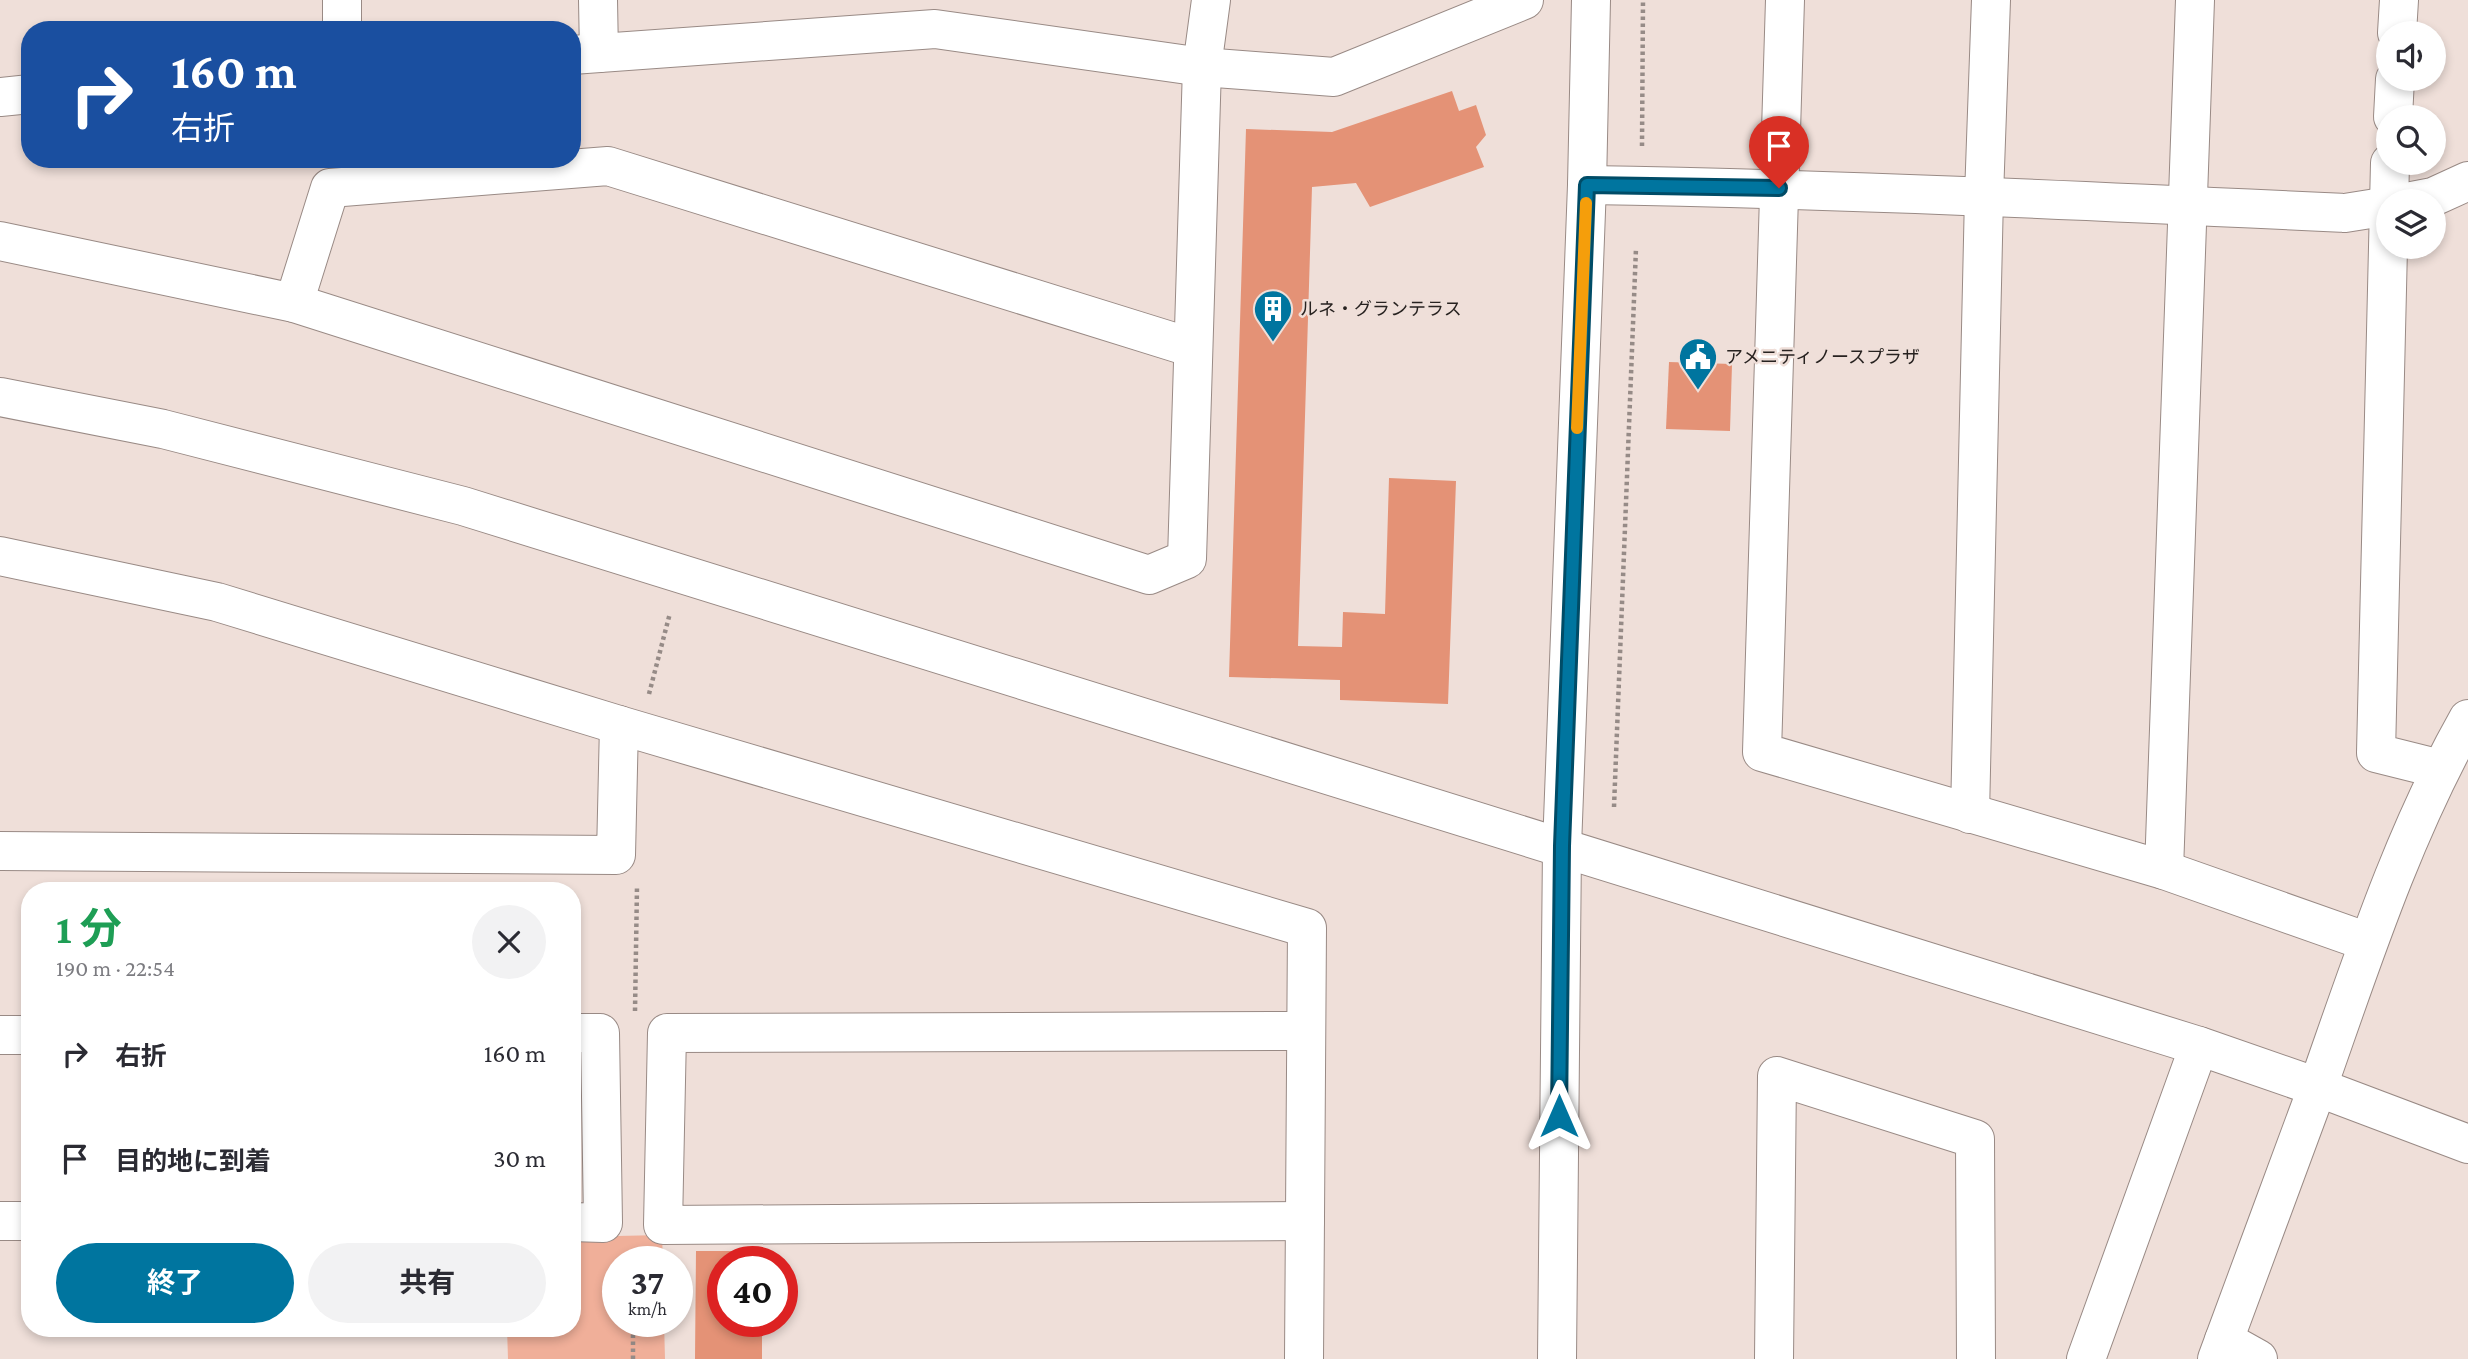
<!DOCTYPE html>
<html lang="ja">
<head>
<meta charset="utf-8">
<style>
	:root { --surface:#fff; --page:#f2f2f3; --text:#2b2b33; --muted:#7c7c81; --accent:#00759f }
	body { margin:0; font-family:"Crimson Pro","Noto Sans JP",serif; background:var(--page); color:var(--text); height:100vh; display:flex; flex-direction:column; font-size:26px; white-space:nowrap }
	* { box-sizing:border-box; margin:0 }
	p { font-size:23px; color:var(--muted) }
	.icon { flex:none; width:38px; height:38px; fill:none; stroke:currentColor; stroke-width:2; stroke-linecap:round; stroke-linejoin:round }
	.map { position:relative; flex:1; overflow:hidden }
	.drawer { position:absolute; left:21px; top:882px; width:560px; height:455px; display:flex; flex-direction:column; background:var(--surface); border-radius:28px; box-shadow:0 4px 10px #0003 }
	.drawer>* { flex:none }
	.hud { position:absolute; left:21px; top:21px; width:560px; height:147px; border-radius:28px; box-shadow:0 4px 10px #0003; background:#1a4fa0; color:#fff; overflow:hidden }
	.fabs { position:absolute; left:2376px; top:21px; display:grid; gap:14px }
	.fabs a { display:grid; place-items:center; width:70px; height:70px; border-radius:50%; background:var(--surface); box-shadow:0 4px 10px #0003; font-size:35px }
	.speed { position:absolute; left:602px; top:1246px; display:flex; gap:14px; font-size:35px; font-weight:700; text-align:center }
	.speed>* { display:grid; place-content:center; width:91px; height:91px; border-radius:50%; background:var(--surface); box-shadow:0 4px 10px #0003; line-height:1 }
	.speed small { font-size:18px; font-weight:400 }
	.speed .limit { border:10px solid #d22; background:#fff; color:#111 }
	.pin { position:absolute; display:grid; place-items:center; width:60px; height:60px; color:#fff; margin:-72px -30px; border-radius:50% 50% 50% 0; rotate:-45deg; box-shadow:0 0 7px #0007 }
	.pin .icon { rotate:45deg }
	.me { position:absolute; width:77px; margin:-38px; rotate:0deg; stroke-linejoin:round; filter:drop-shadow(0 0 5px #0008) }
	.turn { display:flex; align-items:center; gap:24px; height:147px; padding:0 35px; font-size:32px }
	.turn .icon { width:91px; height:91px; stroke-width:2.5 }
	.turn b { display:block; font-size:49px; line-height:60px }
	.round { display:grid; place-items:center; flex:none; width:74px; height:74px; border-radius:37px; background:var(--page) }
	.head { display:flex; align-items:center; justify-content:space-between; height:119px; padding:0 35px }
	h1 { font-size:42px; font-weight:700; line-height:52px; color:#1e9e55 }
	.action { display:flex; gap:14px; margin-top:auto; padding:14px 35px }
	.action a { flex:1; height:80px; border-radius:42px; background:var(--accent); color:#fff; font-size:28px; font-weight:700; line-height:80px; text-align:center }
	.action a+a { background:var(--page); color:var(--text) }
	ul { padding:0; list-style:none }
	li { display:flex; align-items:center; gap:21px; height:105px; padding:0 35px }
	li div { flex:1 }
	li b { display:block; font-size:26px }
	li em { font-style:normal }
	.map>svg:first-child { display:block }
	.green { fill:#f0af99 }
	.building { fill:#e49276 }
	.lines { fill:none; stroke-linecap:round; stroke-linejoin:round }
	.minor-casing { stroke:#998a85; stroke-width:40 }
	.path { stroke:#968b87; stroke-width:4.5; stroke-dasharray:3.5 3.5; stroke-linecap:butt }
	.minor { stroke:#fff; stroke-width:38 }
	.route-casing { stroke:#004c67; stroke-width:18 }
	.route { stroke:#00759f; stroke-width:12 }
	.slow { stroke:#f59e0b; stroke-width:12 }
	.labels { text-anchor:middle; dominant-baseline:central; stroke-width:5; stroke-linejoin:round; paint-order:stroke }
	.poi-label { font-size:18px; fill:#272220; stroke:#efdfd9; text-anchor:start }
</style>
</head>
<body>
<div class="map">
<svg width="2468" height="1359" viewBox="0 0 2468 1359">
	<rect width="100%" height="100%" fill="#efdfd9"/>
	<polygon class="green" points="662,1235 663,1262 618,1262 618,1321 664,1321 665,1359 508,1359 507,1328 572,1328 572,1237"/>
	<g class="building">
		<polygon points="1452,91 1459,111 1476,105 1486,135 1476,147 1484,167 1370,207 1356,183 1312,187 1298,646 1342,647 1343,612 1385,614 1389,478 1456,481 1448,704 1340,700 1340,680 1229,677 1246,129 1332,132"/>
		<polygon points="1669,362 1732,364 1730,431 1666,429"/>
		<polygon points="696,1251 763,1251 763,1262 723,1262 723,1321 762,1321 762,1359 695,1359"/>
	</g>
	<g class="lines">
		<g class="minor-casing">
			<g id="minor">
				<polyline points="598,0 599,53"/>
				<polyline points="1785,0 1762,752 2164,870 2368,942"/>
				<polyline points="342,30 342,0"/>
				<polyline points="2397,33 2399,0"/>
				<polyline points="572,55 935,29 1202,67 1334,77 1524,0"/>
				<polyline points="0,97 30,94"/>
				<polyline points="2393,117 2395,79"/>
				<polyline points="2390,163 2376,753 2440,769"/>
				<path d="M 1587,185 C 1840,189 2092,201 2345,213 L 2389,206"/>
				<polyline points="2412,201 2433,197 2468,181"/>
				<polyline points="0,241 294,303 330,188 608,166 1193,348"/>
				<polyline points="294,303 1149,575 1187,559 1202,67 1211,0"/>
				<polyline points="0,397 163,429 463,506 2199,1046 2317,1087 2468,1144"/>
				<polyline points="0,556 217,602 619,725 1307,928 1304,1359"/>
				<polyline points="1970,814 1984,196 1991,0"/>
				<polyline points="0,851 616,855 619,725"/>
				<polyline points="2164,870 2195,0"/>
				<polyline points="572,1033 600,1033 603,1223 572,1222"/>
				<polyline points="0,1035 30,1035"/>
				<polyline points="0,1221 30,1221"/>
				<polyline points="1305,1221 663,1225 667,1033 1306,1031"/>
				<polyline points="2224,1340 2258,1359"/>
				<polyline points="1557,1359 1562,847 1587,185 1591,0"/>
				<polyline points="1774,1359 1777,1076 1975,1139 1976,1359"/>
				<polyline points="2086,1359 2199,1046"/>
				<path d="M 2217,1359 C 2250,1268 2285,1177 2318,1086 C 2362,961 2403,834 2468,719"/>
			</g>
		</g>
		<g class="path">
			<polyline points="1642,146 1643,0"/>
			<polyline points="649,694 670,613"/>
			<polyline points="1614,807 1636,248"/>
			<polyline points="635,1011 637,887"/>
			<polyline points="633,1262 634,1251"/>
			<polyline points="633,1359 633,1321"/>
		</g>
		<use href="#minor" class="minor"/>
	</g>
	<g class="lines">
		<g class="route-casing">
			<polyline id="route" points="1559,1116 1562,846 1587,185 1779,188"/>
		</g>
		<use href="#route" class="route"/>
		<polyline class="slow" points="1577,428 1586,203"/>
	</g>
	<defs>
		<g id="building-pin" transform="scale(2.0125)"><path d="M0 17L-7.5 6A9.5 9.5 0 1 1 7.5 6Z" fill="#00759f" stroke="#efdfd9"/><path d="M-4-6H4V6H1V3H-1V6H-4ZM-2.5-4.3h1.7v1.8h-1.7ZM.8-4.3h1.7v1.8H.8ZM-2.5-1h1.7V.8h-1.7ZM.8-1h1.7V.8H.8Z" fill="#fff"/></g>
		<g id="civic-pin" transform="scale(2.0125)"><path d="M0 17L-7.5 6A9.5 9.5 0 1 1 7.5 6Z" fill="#00759f" stroke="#efdfd9"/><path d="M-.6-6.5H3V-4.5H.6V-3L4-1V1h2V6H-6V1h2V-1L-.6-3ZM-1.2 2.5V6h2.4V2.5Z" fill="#fff"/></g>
	</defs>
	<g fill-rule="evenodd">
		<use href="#building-pin" x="1273" y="309"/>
		<use href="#civic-pin" x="1698" y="357"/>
	</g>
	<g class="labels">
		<g class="poi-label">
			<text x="1300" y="309">ルネ・グランテラス</text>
			<text x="1725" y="357">アメニティノースプラザ</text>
		</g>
	</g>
</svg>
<div class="fabs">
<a><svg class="icon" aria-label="sound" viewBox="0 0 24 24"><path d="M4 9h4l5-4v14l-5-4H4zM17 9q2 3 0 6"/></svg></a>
<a><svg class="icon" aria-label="search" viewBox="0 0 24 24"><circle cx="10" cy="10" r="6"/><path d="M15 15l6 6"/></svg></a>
<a><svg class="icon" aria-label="layers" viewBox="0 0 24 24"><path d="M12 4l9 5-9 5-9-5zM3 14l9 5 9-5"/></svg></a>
</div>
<div class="speed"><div>37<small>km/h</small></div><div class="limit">40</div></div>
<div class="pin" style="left:1779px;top:188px;background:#d93025"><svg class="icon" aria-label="arrive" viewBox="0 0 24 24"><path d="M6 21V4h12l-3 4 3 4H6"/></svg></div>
<svg class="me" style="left:1559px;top:1116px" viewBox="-20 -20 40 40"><path d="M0-17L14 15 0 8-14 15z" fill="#00759f" stroke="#fff" stroke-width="4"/></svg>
<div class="hud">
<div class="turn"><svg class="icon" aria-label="right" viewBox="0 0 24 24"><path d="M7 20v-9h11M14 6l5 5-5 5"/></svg><div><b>160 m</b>右折</div></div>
</div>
<section class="drawer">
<div class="head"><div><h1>1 分</h1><p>190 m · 22:54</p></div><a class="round"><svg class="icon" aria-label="close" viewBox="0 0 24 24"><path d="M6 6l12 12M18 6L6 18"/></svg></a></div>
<ul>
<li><svg class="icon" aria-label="right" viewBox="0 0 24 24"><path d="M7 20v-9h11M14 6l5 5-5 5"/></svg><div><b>右折</b></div><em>160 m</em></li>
<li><svg class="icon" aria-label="arrive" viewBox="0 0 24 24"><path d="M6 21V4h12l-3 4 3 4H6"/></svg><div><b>目的地に到着</b></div><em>30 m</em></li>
</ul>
<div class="action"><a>終了</a><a>共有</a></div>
</section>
</div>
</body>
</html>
